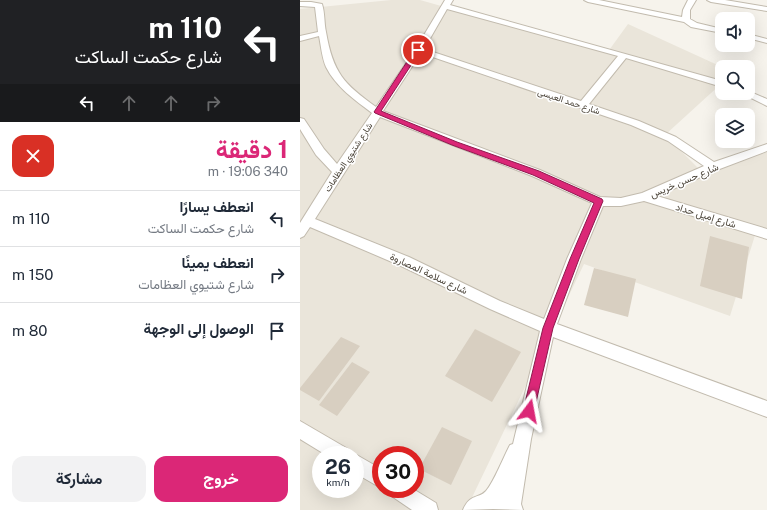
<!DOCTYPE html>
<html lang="ar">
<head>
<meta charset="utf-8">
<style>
	:root { --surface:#fff; --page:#f2f2f3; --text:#1f2937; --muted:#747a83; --line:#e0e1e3; --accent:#db2777 }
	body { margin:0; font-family:"Public Sans",Vazirmatn,sans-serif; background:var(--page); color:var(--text); direction:rtl; height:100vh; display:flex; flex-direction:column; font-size:15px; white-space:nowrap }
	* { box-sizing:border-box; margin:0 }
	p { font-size:13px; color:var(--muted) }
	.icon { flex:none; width:22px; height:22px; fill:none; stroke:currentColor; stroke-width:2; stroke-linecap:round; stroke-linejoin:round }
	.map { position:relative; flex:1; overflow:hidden; direction:ltr }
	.side { display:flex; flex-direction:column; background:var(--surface); width:300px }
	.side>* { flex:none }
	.banner { background:#202124; color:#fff; overflow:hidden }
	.buttons { position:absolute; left:415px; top:12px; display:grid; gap:8px }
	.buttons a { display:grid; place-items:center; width:40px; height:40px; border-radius:8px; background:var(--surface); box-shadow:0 4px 16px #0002; font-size:20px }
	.speed { position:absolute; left:12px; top:446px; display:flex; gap:8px; font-size:20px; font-weight:700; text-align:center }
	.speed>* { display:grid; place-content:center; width:52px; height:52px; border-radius:50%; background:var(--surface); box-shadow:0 4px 16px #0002; line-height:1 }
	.speed small { font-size:10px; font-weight:400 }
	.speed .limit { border:6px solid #d22; background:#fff; color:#111 }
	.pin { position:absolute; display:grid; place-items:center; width:34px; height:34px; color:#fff; margin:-17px; border:2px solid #fff; border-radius:50%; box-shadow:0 1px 4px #0007 }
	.me { position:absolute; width:44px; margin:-22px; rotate:13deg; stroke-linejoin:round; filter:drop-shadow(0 0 3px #0008) }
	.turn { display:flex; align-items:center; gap:14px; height:84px; padding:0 12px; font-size:18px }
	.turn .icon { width:52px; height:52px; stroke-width:2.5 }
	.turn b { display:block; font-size:28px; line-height:34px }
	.lanes { display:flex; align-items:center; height:38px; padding:0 12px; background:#0003; justify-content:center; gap:20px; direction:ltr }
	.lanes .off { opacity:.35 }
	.round { display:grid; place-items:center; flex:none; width:42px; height:42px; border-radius:12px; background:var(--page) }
	.summary { display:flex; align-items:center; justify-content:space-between; height:68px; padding:0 12px }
	h1 { font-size:24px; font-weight:700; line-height:30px; color:var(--accent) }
	.primary-button { display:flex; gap:8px; margin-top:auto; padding:8px 12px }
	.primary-button a { flex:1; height:46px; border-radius:12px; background:var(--accent); color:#fff; font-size:16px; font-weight:700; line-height:46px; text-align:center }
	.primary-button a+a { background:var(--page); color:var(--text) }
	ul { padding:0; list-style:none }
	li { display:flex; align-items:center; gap:12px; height:56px; padding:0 12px; border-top:1px solid var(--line) }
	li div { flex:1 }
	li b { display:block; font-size:15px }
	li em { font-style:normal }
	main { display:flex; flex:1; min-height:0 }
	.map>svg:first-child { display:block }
	.residential { fill:#eae5da; fill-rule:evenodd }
	.building { fill:#d8cfc1 }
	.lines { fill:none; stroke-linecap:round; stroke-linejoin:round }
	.minor-casing { stroke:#c2bbae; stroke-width:2 }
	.minor { fill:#fff; fill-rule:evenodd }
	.route { fill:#db2777; stroke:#8e194d }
	.labels { text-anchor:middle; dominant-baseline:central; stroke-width:3; stroke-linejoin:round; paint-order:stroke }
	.far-street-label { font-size:9px; fill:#4b4439; stroke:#fff }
	.street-label { font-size:10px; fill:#4b4439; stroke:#fff }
</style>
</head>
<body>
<main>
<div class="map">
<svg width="467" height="510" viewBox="0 0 467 510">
	<rect width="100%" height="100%" fill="#f6f3ec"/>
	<path class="residential" d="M 91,0 L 120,0 L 307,53 L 328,24 L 422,67 L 422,83 L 365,135 L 405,175 L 467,152 L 467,235 L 456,232 L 430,316 L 284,264 L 166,510 L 0,510 L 0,9 ZM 21,455 L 55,455 L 55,489 L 21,489 ZM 81,455 L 115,455 L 115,489 L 81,489 Z"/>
	<g class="building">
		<polygon points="410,236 449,247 442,299 400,286"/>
		<polygon points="294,268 336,279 328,317 284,305"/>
		<polygon points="175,329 221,352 192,402 145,376"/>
		<polygon points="41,337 60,346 19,401 0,390 0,388"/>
		<polygon points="52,362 70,372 37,416 19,405"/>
		<polygon points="142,427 172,441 151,485 119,469"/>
	</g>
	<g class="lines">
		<g class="minor-casing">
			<g id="minor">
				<path d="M 145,0 L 153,0 L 150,5 L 422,81 L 422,87 L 326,58 L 289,104 L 339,121 L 376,137 L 414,162 L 467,144 L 467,151 L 417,170 L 357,196 L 467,229 L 467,239 L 344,201 L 321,206 L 303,206 L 281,259 L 257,324 L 467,401 L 467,417 L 253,337 L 231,439 L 221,504 L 223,510 L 193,509 L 163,510 C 170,493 179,499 186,491 C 194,482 204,456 210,445 L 213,444 L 240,331 L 190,309 L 99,265 L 10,227 L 4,236 L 0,238 L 0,223 L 32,172 L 16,155 L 0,129 L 0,118 L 4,119 L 24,149 L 37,164 L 72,113 C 55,100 36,87 26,67 C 22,58 21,46 19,36 L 0,41 L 0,36 L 18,32 L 15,7 L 0,6 L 0,2 L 11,2 L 22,4 C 25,13 24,23 26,32 C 33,73 44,84 76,107 L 115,50 ZM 147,9 L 318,56 L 281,101 L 124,49 ZM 121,53 L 331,125 L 368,141 L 404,166 L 342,193 L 321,198 L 300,197 L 240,170 L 83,111 ZM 80,117 L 232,176 L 292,203 L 267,259 L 244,319 L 200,301 L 109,257 L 15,219 Z"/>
				<polygon points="284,0 299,0 382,17 383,10 388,0 396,0 390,10 390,19 397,23 422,29 422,33 391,27 384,22 288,2"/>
				<polygon points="407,0 425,0 467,7 467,11 411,2"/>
				<polygon points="448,34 467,39 467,43 448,38"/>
				<polygon points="448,91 467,99 467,106 441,93 448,93"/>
				<polygon points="0,421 48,449 51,455 26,455 0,439"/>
				<polygon points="55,454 81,469 81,488 55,473 55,455 53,455"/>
				<polygon points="87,489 113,489 136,503 138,510 112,510 90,495"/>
			</g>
		</g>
		<use href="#minor" class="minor"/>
	</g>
	<polygon class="route" points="116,48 121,50 81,111 157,142 239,171 302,199 303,201 279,259 253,328 234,411 233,415 229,417 225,415 223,411 243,328 270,259 294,203 233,175 152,145 75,113 74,112"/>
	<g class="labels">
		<g class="far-street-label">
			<text transform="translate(269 101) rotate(18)">شارع حمد العيسى</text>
			<text transform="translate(48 157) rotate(-57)">شارع شتيوي العظامات</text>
		</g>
		<g class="street-label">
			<text transform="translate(384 180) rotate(-23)">شارع حسن خريس</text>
			<text transform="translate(406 215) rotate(17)">شارع إميل حداد</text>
			<text transform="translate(129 273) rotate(25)">شارع سلامة المصاروة</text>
		</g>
	</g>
</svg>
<div class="buttons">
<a><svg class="icon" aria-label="sound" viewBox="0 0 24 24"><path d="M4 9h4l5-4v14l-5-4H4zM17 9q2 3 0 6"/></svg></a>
<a><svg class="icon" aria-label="search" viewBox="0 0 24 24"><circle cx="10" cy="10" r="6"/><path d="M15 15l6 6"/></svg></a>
<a><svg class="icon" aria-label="layers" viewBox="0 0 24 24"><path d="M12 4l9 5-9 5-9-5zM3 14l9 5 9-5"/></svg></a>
</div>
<div class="speed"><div>26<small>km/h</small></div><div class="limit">30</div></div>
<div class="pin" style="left:118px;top:50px;background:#d93025"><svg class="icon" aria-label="arrive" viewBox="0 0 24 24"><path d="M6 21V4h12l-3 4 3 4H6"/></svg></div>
<svg class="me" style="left:229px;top:411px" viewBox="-20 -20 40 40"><path d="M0-17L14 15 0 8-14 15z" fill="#db2777" stroke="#fff" stroke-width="4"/></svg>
</div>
<section class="side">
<div class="banner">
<div class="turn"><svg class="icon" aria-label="left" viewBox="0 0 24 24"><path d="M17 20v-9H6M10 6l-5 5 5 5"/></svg><div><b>110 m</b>شارع حكمت الساكت</div></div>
<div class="lanes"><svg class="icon" aria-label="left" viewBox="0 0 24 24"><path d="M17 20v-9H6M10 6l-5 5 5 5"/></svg><svg class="icon off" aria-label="ahead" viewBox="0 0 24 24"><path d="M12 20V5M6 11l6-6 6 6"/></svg><svg class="icon off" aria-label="ahead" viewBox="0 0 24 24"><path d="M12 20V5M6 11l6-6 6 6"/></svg><svg class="icon off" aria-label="right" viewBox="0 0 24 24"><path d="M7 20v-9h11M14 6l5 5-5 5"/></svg></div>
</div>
<div class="summary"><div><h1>1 دقيقة</h1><p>340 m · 19:06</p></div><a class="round" style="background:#d93025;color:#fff"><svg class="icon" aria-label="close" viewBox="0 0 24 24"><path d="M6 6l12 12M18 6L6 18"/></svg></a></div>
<ul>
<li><svg class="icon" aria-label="left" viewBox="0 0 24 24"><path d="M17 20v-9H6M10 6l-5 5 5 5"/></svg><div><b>انعطف يسارًا</b><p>شارع حكمت الساكت</p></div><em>110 m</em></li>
<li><svg class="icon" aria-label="right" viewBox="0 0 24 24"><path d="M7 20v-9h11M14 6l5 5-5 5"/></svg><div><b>انعطف يمينًا</b><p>شارع شتيوي العظامات</p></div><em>150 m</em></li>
<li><svg class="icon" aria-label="arrive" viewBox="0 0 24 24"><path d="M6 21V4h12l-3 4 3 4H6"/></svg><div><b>الوصول إلى الوجهة</b></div><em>80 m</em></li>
</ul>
<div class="primary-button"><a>خروج</a><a>مشاركة</a></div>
</section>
</main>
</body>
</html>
